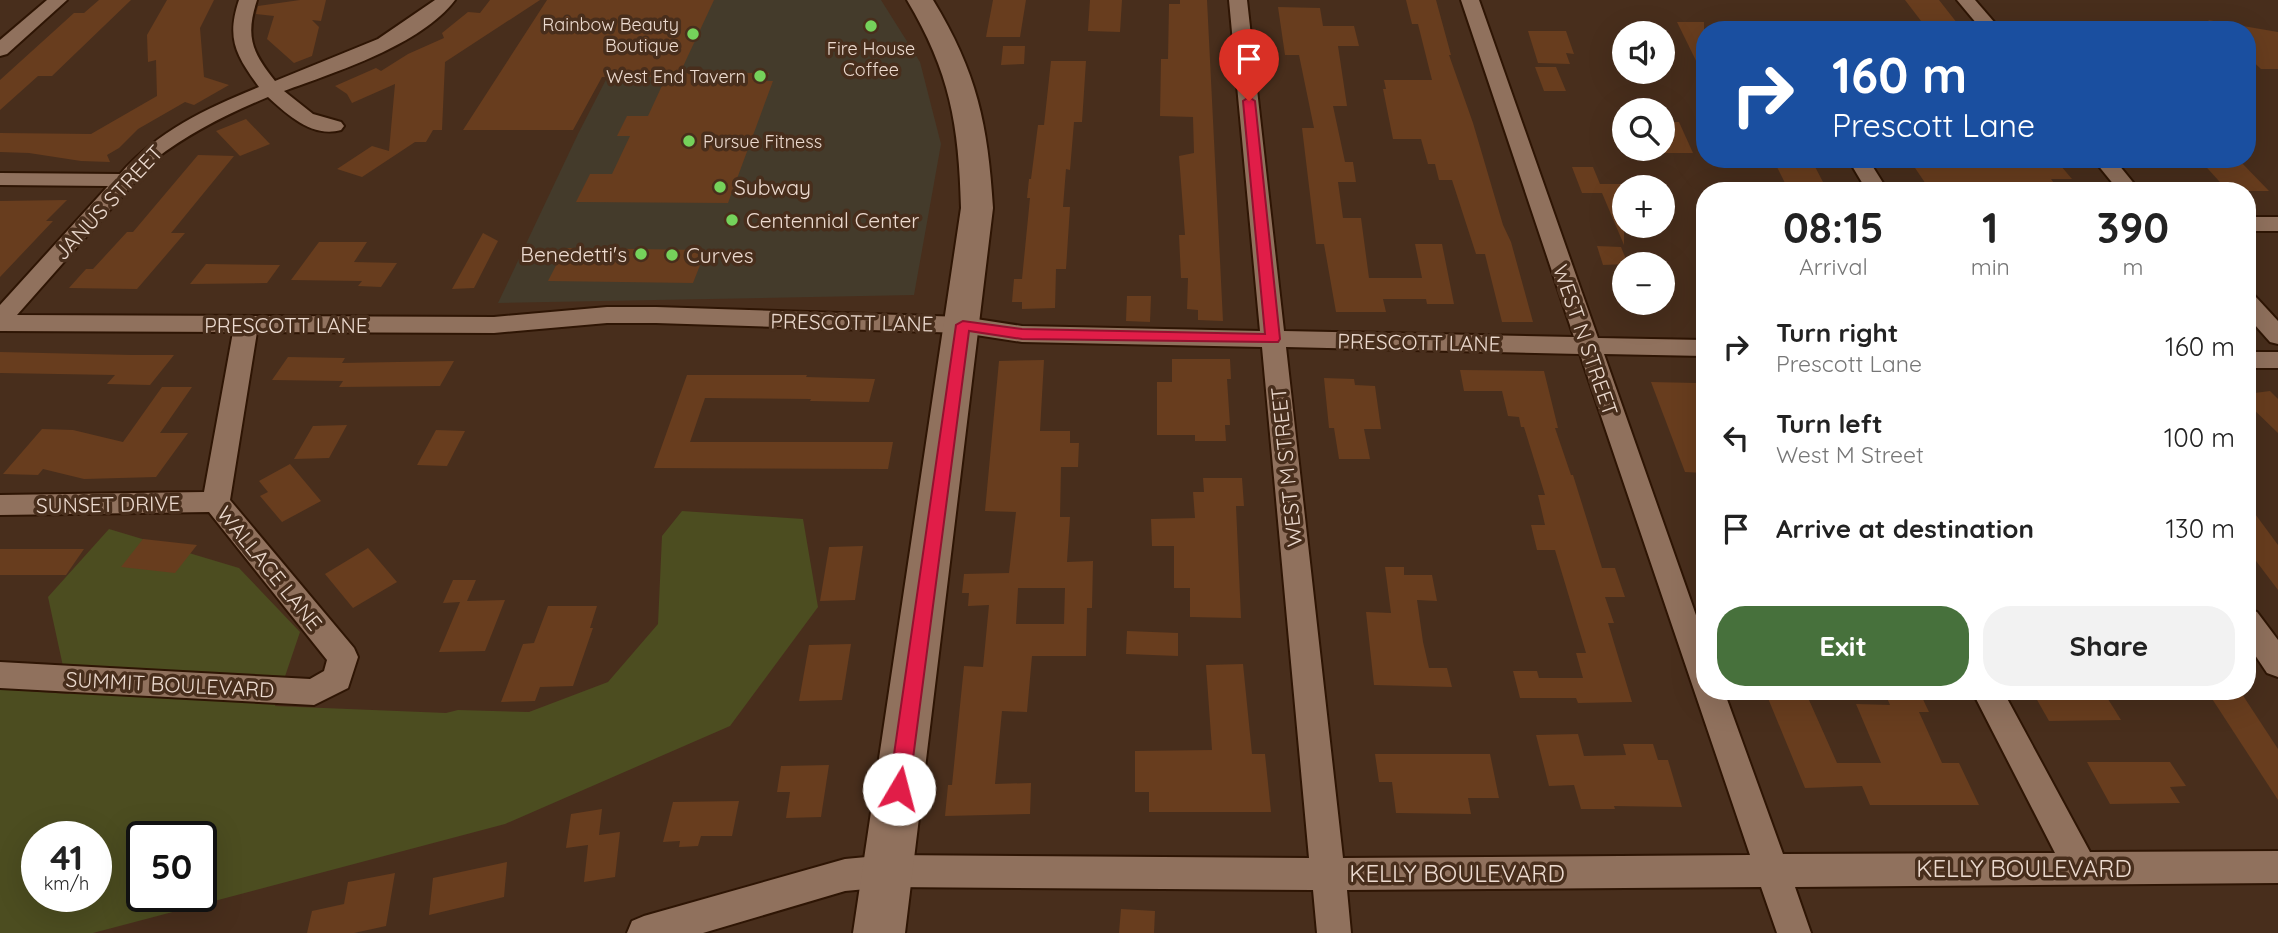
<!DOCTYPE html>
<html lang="en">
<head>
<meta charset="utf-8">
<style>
	:root { --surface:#fff; --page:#f2f2f2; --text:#222; --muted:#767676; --accent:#47713c }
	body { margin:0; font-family:Quicksand,sans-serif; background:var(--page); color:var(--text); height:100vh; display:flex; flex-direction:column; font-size:26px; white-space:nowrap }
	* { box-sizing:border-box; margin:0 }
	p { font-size:23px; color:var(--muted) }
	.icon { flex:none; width:38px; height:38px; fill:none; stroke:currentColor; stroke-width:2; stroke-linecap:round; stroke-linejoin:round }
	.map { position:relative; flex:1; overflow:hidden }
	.drawer { position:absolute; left:1696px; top:182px; width:560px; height:518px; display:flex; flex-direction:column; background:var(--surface); border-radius:28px; box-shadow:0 7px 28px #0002 }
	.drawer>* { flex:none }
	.guide { position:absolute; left:1696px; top:21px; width:560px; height:147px; border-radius:28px; box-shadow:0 7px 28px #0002; background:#1a4fa0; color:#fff; overflow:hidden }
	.buttons { position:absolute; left:1612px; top:21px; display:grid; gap:14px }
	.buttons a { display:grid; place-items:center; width:63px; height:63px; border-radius:50%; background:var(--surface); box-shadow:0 7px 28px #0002; font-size:35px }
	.speed { position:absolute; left:21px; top:821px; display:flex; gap:14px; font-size:35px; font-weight:700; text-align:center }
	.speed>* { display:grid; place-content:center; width:91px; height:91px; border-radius:50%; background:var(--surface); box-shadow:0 7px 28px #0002; line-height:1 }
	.speed small { font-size:18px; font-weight:400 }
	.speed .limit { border:4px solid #111; border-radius:10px; background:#fff; color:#111 }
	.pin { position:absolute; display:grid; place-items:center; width:60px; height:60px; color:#fff; margin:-72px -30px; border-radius:50% 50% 50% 0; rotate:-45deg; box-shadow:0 0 7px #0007 }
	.pin .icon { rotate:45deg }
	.me { position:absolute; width:77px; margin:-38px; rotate:8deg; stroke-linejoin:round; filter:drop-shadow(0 0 5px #0008) }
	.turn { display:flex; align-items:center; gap:24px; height:147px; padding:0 21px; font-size:32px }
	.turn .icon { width:91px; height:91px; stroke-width:2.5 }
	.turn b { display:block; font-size:49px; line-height:60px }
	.eta { display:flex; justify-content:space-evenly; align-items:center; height:119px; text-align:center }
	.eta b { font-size:42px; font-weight:800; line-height:49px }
	.button { display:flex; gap:14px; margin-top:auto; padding:14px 21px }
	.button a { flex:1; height:80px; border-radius:28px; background:var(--accent); color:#fff; font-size:28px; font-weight:800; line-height:80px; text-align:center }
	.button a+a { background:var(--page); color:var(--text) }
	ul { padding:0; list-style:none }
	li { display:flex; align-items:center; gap:21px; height:91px; padding:0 21px }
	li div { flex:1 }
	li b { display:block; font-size:26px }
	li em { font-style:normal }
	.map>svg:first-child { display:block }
	.commercial { fill:#443b2b }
	.green { fill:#4c4d20; fill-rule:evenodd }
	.building { fill:#683d1e; fill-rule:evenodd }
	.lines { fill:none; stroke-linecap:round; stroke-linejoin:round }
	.street-casing { stroke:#2e1504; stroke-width:4 }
	.secondary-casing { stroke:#2e1504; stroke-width:4 }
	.street { fill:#90715d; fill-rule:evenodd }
	.secondary { fill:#90715d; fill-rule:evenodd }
	.route { fill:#e11d48; stroke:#92132f; stroke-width:2 }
	.poi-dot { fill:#75d25b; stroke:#482e1c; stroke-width:2.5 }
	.labels { text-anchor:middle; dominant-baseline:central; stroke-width:7; stroke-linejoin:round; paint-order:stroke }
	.far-poi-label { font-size:18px; fill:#ecdacf; stroke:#482e1c; text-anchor:end }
	.poi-label { font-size:21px; fill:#ecdacf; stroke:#482e1c; text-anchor:start }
	.street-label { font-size:21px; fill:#ecdacf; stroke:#482e1c }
	.near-street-label { font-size:24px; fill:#ecdacf; stroke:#482e1c }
</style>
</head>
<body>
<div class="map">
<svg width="2278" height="933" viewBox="0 0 2278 933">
	<rect width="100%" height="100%" fill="#482e1c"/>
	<polygon class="commercial" points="647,0 881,0 920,62 941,144 914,295 498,303 578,134"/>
	<path class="green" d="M 682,511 L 803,519 L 818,607 L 730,726 L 505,824 L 93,933 L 0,933 L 0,689 L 69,694 L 48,597 L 109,529 L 239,568 L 300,632 L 275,706 L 446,713 L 458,710 L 529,712 L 608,682 L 658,624 L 662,536 ZM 37,836 L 96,836 L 96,896 L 37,896 ZM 142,836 L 201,836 L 201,896 L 142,896 Z"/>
	<g class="building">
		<polygon points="99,0 131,0 52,76 38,76 0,110 0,80 74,13 84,13"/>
		<polygon points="167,0 214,0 200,28 204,77 229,85 194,105 185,102 138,129 119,148 107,155 110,162 81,161 29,153 0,152 0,133 91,134 157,96 156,60 148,62 147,35"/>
		<polygon points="300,0 326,0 321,21 312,20 319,27 312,56 294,63 267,39 274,16 256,14 258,6"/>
		<polygon points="490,0 540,0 445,62 442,130 433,130 426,142 415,142 362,177 337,169 372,146 389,151 395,84 352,103 347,94 335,86 376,68 381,71 408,54 444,38 442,33 468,12 480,13"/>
		<polygon points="547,0 714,0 680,73 769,73 766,81 773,81 728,203 576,202 590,174 612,174 630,136 617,136 627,116 648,116 666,77 602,77 573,130 463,130"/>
		<polygon points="993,0 1026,0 1020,37 986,37"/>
		<polygon points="1090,0 1122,0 1120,32 1088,31"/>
		<polygon points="1180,0 1207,0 1223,321 1198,320 1198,310 1187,309 1188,278 1181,278 1179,235 1185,235 1179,156 1194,153 1193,117 1160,116 1161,59 1168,59 1169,4 1180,4"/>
		<polygon points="1406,0 1436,0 1451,55 1449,55 1473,123 1503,225 1511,242 1533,322 1502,322 1485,254 1476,254 1452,180 1439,180 1435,164 1428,164 1421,139 1393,139 1383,89 1386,89 1384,80 1432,80 1418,24 1412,24"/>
		<polygon points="1905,0 1939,0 1961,28 1928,30"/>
		<polygon points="1278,7 1320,8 1323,26 1354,26 1359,46 1338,46 1347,106 1333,106 1345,162 1353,162 1356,182 1338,182 1343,218 1361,218 1369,278 1422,278 1415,244 1442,244 1454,304 1427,304 1426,299 1383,299 1386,312 1336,312 1324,244 1316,244 1302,128 1314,128 1299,55 1285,55"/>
		<polygon points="2208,20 2278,32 2278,69 2261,69 2247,56 2247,30 2219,30"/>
		<polygon points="1677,22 1704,22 1704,77"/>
		<polygon points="1528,31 1566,31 1574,54 1566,53 1570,64 1538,63"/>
		<polygon points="1003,46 1025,46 1024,64 1001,65"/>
		<polygon points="1051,61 1086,61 1082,122 1074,122 1070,170 1066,169 1063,207 1070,207 1066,269 1056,269 1055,308 1022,309 1022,302 1012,302 1014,279 1022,279 1030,198 1027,198 1029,179 1031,179 1038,125 1044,125"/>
		<polygon points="1535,67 1556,67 1566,91 1544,91"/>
		<polygon points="246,119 270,144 240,156 216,131"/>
		<polygon points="1662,122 1679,122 1693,153 1662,153"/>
		<polygon points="198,155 234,156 171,233 185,233 137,289 69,288 86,269 93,269 127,232 133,232"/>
		<polygon points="1773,159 1811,159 1823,182 1807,182 1812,191 1789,191"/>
		<polygon points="1949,159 2055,159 2072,179 2051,179 2060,191 1930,190 1913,165 1952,165"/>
		<polygon points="2199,159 2238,159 2269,191 2228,191"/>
		<polygon points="1572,167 1593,167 1600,184 1624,184 1624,245 1602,193 1582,193"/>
		<polygon points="67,200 46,221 53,221 0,277 0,201"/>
		<polygon points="483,233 498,241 474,288 452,289"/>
		<polygon points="319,242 367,242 354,262 397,263 381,287 358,286 362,281 291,280"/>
		<polygon points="1597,246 1621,247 1628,264 1603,265"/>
		<polygon points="565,248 706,250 693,283 548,281"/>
		<polygon points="206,264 280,265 267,283 190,284"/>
		<polygon points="1127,296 1151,296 1150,322 1126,321"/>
		<polygon points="0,352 132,355 174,355 150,385 107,384 115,375 0,373"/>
		<polygon points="288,357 345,358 342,363 454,361 440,386 339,387 343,381 272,380"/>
		<polygon points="1172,359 1230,359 1231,379 1227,379 1230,425 1225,425 1226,441 1195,441 1195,435 1157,435 1157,382 1172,382"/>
		<path d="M 1044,360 L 1040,431 L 1070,431 L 1070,443 L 1079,443 L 1078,467 L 1061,467 L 1060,517 L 1070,517 L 1067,562 L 1093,561 L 1092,608 L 1087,608 L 1086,656 L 1032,656 L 1027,712 L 1002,711 L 995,784 L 1031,783 L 1030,814 L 945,816 L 948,785 L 952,785 L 964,666 L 983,667 L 989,605 L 968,606 L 969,593 L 962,593 L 964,574 L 1009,573 L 1016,512 L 985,511 L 999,361 ZM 1018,588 L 1065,588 L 1064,624 L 1016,624 Z"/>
		<polygon points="1460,370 1544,371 1558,428 1555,428 1571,475 1573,475 1602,568 1615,568 1625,597 1605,597 1614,623 1608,623 1632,702 1578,703 1576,698 1520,698 1513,671 1537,671 1539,678 1583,678 1576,653 1586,653 1555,550 1537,550 1531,525 1545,525 1538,495 1545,495 1524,427 1521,427 1519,417 1508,416 1502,391 1464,391"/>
		<polygon points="687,375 807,375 806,377 875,379 869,402 810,401 811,399 705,398 690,442 893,442 888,469 654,468"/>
		<polygon points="1324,378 1354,379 1355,385 1375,386 1381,429 1364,429 1370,459 1339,459 1334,428 1329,428"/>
		<polygon points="1651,382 1696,383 1704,402 1704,473 1685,472"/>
		<polygon points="162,387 192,387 160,433 188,433 156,477 84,479 43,469 38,475 3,474 42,429 73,430 123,442"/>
		<polygon points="2270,391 2278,399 2278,433 2247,403 2247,394"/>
		<polygon points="347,425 329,458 294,459 313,426"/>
		<polygon points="436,430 465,431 447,466 417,465"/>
		<polygon points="290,464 321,501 282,522 260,496 268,492 259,481"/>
		<polygon points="1203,478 1242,478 1244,506 1236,506 1241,618 1190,617 1190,588 1174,588 1174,546 1152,546 1151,519 1195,518 1193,492 1204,492"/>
		<polygon points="2247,503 2278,545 2278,590 2247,549"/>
		<polygon points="143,539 197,545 175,573 121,567"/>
		<polygon points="863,546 855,600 820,601 829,547"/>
		<polygon points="368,548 397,582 353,608 325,574"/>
		<polygon points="0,549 84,549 66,575 0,575"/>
		<polygon points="1385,567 1404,567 1404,575 1432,575 1437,601 1417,600 1423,642 1429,668 1447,668 1452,687 1374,685 1366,612 1391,613"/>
		<polygon points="453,580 476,580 467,601 505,600 485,651 439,652 460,602 443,603"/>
		<polygon points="548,606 597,606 590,628 593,628 573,686 540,687 535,701 501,702 523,644 534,643"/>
		<polygon points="1127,631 1178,633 1178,656 1126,654"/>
		<polygon points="851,644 842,700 799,701 809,645"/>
		<polygon points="1243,664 1252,754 1265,754 1271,812 1149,812 1149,792 1135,792 1135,751 1212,750 1206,665"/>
		<polygon points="1765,691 1805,691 1837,763 1881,763 1856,704 1890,705 1884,691 1919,691 1929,712 1919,712 1942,763 1959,763 1979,805 1870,805 1862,786 1805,788"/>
		<polygon points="2032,691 2103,691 2121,720 2049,721"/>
		<polygon points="2207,691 2240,691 2278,749 2278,800"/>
		<polygon points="1578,734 1584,756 1626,755 1623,744 1653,744 1658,760 1668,760 1682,807 1614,806 1615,809 1581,809 1574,785 1549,786 1536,735"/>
		<polygon points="1375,754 1490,754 1499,798 1468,798 1471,814 1396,813 1392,782 1379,782"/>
		<polygon points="2087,762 2170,762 2186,786 2170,787 2180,803 2110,804"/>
		<polygon points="829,765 821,817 786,818 790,792 777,792 781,766"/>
		<polygon points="739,801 732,836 701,836 698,846 679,847 680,841 663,842 673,802"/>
		<polygon points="602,809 599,835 620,832 615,877 584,882 588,845 566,848 571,814"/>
		<polygon points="507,862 504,897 429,915 433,878"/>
		<polygon points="395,873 386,926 354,933 307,933 312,911 344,904 348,882"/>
		<polygon points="1121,909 1155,911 1154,933 1119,933"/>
	</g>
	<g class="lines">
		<g class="street-casing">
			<g id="street">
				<polygon points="47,0 67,0 7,54 0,56 0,40"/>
				<path d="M 239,0 L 257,0 C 245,37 252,52 275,81 L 378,39 L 435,0 L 455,0 C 421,45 336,72 284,91 L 313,114 L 341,122 L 344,126 L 341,130 C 312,138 288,115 268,97 C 227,114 189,133 154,160 L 17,315 L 494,317 L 607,307 L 656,307 L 963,317 L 1022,326 L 1260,331 L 1229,0 L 1247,0 L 1284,331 L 1574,337 L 1461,0 L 1479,0 L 1598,338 L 1704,340 L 1704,356 L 1604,354 L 1704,638 L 1704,691 L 1724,691 L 1783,854 L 2055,853 L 1972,691 L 2003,691 L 2090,852 L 2278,851 L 2278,883 L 1795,887 L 1811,933 L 1777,933 L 1761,887 L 1347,890 L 1351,933 L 1317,933 L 1313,890 L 888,887 L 845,891 L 703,933 L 627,933 L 632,921 L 644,916 L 845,859 L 888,855 L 1309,858 L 1262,347 L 1022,342 L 963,333 L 656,323 L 607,323 L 494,333 L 257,332 L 230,500 L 354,648 L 358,657 L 348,688 L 314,705 L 0,688 L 0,662 L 310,679 L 324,671 L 327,660 L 209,512 L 0,515 L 0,495 L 204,492 L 233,332 L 0,331 L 0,305 L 108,186 L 0,185 L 0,173 L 120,174 C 158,131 207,108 259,87 C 236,55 226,39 239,0 ZM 1286,347 L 1580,354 L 1750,855 L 1343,858 Z"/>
				<polygon points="1957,0 1975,0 2001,30 1982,30"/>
				<polygon points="1848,159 1868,159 1888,191 1867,191"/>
				<polygon points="2093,159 2114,159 2140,191 2119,191"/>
				<rect x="2247" y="217" width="31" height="14"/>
				<polygon points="2247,293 2255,296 2278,321 2278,344 2270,342 2247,316"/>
				<rect x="2247" y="352" width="31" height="16"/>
				<polygon points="2247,608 2257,612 2278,640 2278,677 2267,673 2247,643"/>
			</g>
		</g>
		<g class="secondary-casing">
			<path id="secondary" d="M 907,0 L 933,0 C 977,72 988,125 993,208 L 905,933 L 853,933 L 961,208 C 959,125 950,72 907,0 Z"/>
		</g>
		<use href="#street" class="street"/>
		<use href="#secondary" class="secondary"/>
	</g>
	<polygon class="route" points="1249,97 1255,101 1280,339 1278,342 1022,339 969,331 909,789 906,795 899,798 892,795 889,789 956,325 963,321 1022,329 1265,334 1243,101"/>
	<g class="poi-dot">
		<circle cx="871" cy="26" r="7"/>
		<circle cx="693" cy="34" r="7"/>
		<circle cx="760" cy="76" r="7"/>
		<circle cx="689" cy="141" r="7"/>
		<circle cx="720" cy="187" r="7"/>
		<circle cx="732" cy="220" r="7"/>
		<circle cx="641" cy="254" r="7"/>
		<circle cx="672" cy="255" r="7"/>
	</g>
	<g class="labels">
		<g class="far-poi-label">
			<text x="679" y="24">Rainbow Beauty<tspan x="679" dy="21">Boutique</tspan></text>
			<text x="871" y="48" text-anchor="middle">Fire House<tspan x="871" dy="21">Coffee</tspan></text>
			<text x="746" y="76">West End Tavern</text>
			<text x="703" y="141" text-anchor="start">Pursue Fitness</text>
		</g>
		<g class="poi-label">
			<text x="734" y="187">Subway</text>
			<text x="746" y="220">Centennial Center</text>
			<text x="627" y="254" text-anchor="end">Benedetti's</text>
			<text x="686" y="255">Curves</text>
		</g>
		<g class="street-label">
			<text transform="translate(108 202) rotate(-47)">JANUS STREET</text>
			<text transform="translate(852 322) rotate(1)">PRESCOTT LANE</text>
			<text x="286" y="325">PRESCOTT LANE</text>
			<text transform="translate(1586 340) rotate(71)">WEST N STREET</text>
			<text transform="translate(1419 342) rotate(1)">PRESCOTT LANE</text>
			<text transform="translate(1286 467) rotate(-96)">WEST M STREET</text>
			<text transform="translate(108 504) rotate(-1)">SUNSET DRIVE</text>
			<text transform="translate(270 568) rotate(51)">WALLACE LANE</text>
			<text transform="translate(170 684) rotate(3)">SUMMIT BOULEVARD</text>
		</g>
		<g class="near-street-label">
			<text x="2024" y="868">KELLY BOULEVARD</text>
			<text x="1457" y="873">KELLY BOULEVARD</text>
		</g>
	</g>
</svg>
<div class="buttons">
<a><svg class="icon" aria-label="sound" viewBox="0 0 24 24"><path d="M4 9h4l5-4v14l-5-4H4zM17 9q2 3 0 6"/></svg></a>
<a><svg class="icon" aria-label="search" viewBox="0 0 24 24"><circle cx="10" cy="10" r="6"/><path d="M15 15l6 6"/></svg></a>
<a>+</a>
<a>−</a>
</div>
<div class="speed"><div>41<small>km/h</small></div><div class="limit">50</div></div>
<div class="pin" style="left:1249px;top:101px;background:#d93025"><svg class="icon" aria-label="arrive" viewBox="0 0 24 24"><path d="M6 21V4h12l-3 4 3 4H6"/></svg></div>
<svg class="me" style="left:899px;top:789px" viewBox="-20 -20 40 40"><circle r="19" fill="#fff"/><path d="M0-13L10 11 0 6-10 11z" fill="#e11d48"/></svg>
<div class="guide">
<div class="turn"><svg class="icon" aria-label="right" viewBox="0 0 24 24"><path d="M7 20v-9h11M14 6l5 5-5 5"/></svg><div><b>160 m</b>Prescott Lane</div></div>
</div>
<section class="drawer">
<div class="eta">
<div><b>08:15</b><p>Arrival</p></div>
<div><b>1</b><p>min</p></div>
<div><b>390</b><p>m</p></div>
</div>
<ul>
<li><svg class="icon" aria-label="right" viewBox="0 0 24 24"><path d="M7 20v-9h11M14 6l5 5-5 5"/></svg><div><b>Turn right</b><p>Prescott Lane</p></div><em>160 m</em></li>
<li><svg class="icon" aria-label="left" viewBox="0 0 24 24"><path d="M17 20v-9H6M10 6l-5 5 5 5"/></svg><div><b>Turn left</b><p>West M Street</p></div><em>100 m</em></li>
<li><svg class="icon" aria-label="arrive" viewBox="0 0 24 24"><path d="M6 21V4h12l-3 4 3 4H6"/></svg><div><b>Arrive at destination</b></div><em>130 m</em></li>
</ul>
<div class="button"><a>Exit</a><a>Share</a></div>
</section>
</div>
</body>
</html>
